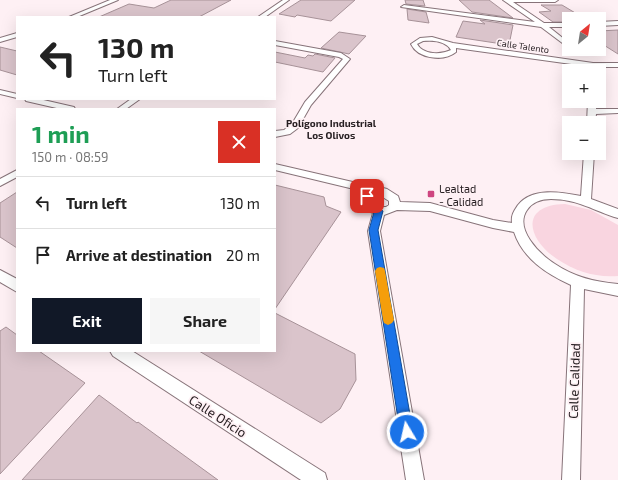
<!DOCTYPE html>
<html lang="en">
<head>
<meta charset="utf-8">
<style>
	:root { --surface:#fff; --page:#f6f6f6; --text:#222; --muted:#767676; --line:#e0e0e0; --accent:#111827 }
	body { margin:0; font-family:"Exo 2",sans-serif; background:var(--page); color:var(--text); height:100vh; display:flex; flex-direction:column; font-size:15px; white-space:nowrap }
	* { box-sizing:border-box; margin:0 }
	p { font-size:13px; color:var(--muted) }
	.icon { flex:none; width:22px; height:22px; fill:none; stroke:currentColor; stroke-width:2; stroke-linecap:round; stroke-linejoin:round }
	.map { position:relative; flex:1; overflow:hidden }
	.sheet { position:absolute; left:16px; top:108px; width:260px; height:244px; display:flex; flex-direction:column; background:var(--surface); border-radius:0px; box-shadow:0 4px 16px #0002 }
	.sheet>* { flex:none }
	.banner { position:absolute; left:16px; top:16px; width:260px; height:84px; border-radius:0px; box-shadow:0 4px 16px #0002; background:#fff; color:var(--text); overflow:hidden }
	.needle { width:26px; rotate:30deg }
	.buttons { position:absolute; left:562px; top:12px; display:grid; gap:8px }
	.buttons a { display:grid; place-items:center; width:44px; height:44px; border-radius:0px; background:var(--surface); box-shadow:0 4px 16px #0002; font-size:20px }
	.pin { position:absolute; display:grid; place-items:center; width:34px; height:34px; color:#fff; margin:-17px; border-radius:8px; box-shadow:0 2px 6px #0006 }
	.me { position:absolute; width:44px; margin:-22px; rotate:351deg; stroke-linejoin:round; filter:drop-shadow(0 0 3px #0008) }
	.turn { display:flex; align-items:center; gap:14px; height:84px; padding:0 16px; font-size:18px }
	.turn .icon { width:52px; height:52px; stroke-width:2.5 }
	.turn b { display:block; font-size:28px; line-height:34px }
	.round { display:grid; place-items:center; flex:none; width:42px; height:42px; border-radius:0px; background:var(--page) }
	.head { display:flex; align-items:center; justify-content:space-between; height:68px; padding:0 16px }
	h1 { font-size:24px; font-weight:700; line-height:30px; color:#1e9e55 }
	.button { display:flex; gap:8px; margin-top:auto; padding:8px 16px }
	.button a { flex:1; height:46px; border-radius:0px; background:var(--accent); color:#fff; font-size:16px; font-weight:700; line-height:46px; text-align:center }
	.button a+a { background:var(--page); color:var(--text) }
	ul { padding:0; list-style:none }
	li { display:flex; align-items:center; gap:12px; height:52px; padding:0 16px; border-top:1px solid var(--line) }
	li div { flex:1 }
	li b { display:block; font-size:15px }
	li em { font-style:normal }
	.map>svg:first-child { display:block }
	.green { fill:#f9d5e0 }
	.building { fill:#dac4cb; stroke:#a79298 }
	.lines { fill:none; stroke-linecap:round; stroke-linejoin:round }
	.minor-casing { stroke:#877379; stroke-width:2 }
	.minor { fill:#fff; fill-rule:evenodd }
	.route { fill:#1a73e8; stroke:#114b97 }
	.slow { fill:#f59e0b }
	.poi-dot { fill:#ce4580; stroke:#fef0f4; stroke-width:1.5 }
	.labels { text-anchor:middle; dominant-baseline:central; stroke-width:3.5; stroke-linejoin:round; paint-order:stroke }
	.far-street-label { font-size:9px; fill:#261e21; stroke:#fef0f4 }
	.far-neighbourhood-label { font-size:10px; font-weight:bold; fill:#261e21; stroke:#fef0f4 }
	.poi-label { font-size:11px; fill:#261e21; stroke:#fef0f4; text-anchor:start }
	.near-street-label { font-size:13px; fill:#261e21; stroke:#fef0f4 }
</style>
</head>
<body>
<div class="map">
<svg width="618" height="480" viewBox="0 0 618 480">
	<rect width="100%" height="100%" fill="#fef0f4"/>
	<path class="green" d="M 565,204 L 591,210 L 618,225 L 618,276 C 596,278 575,271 557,259 C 527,239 519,205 565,204 Z"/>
	<g class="building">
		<polygon points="171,0 231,0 199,17 99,17 129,4 154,8"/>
		<polygon points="301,0 355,0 331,21 297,15 295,17 279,14"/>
		<polygon points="405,0 423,0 425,6 406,4"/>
		<polygon points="459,0 489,0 513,18 472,12"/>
		<polygon points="541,5 562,5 582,17 569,17 569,22 553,22 539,12 551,11"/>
		<polygon points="407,9 426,12 429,23 408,20"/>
		<polygon points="480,20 513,25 509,45 456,37 463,21 485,24"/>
		<polygon points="618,30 618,54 599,42 599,31"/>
		<polygon points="339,32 366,36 349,54 321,48"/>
		<polygon points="0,47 17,51 17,75 0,70"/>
		<polygon points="275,52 305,58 308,55 313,56 315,54 335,58 323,72 275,62"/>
		<polygon points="275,185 324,197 326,206 341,212 275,309"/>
		<polygon points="17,192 17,248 0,237 0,203"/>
		<polygon points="275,313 355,354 356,380 340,409 321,423 199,351 275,351"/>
		<polygon points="6,327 17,335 17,351 39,351 85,383 0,474 0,331"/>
		<polygon points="99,395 137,423 138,422 218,480 22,480"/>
	</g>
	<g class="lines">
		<g class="minor-casing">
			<g id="minor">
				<polygon points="110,0 118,0 77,17 69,17"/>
				<polygon points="283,0 289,0 265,17 258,17"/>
				<polygon points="503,0 558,0 555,2 513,2 544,23 569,23 569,27 549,27 569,43 569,48 541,27 401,7 404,5 535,22"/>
				<polygon points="618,21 618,25 599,26 599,22"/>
				<polygon points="17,33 17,37 0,42 0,38"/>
				<path d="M 432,37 L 453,43 L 593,63 L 618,63 L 618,67 L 593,67 L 456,48 L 456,52 C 444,62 418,59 411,44 L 420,38 ZM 423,41 C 433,40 446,41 451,50 C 441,55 423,55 417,44 Z"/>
				<polygon points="275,41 341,53 350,59 311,105 298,128 290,134 275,137 275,131 284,130 292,124 305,102 343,59 339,57 275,45"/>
				<polygon points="0,90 17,94 17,98 0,94"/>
				<polygon points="25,99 39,99 74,107 75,109 61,109 26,101"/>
				<polygon points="131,99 140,99 126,109 117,109"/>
				<polygon points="588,101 596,101 596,109 618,109 618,113 596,114 595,123 587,123"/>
				<path d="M 584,153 L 594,153 L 591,199 L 618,209 L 618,218 C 594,211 578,199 551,199 C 542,199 532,202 527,210 C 514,229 539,254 555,264 C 574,277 595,282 618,284 L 618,296 L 584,289 L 580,480 L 562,480 L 571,285 C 547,274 523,259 514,232 L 493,228 L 430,211 L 397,210 L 384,215 L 380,231 L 424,480 L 406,480 L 368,231 L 373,213 C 366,211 362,207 360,200 L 363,195 L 354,189 L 275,170 L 275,164 L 357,183 L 372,190 L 383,188 L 387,189 L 398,196 L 400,202 L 430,203 L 493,220 L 512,223 C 511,215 514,211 518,205 C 532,187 561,192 581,196 ZM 381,196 L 389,201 L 389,205 L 386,207 L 378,207 L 371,200 L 373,197 Z"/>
				<polygon points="17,170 17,177 0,186 0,179"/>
				<polygon points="0,270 17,279 17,292 0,282"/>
				<polygon points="110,351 132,351 325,473 327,480 301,480 113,356"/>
			</g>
		</g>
		<use href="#minor" class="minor"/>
	</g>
	<polygon class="route" points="364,194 370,194 370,203 383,211 378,230 413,432 412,437 407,439 402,437 400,432 369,230 374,212 366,209 362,203"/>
	<polygon class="slow" points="380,267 384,268 385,271 394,320 392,323 388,325 384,323 383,320 375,271 377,268"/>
	<rect class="poi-dot" x="427" y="190" width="8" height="8" rx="2"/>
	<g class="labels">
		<g class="far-street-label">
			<text transform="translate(523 46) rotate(8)">Calle Talento</text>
		</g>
		<g class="far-neighbourhood-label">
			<text x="331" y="123">Polígono Industrial<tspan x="331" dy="12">Los Olivos</tspan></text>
		</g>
		<g class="poi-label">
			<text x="439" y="188">Lealtad<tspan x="439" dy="13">- Calidad</tspan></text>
		</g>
		<g class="near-street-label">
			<text transform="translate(574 381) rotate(-88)">Calle Calidad</text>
			<text transform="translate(218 416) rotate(33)">Calle Oficio</text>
		</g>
	</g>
</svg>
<div class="buttons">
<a><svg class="needle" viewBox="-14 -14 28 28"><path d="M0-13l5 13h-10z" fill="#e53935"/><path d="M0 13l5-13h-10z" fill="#767676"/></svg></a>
<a>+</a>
<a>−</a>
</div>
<div class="pin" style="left:367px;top:196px;background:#d93025"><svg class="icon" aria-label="arrive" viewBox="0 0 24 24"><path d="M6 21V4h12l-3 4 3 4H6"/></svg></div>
<svg class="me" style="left:407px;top:432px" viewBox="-20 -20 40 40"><circle r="17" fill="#1a73e8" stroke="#fff" stroke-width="3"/><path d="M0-11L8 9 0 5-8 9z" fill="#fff"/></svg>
<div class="banner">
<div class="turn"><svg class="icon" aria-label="left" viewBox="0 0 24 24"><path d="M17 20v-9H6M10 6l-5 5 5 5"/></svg><div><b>130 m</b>Turn left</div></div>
</div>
<section class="sheet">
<div class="head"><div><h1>1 min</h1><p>150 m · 08:59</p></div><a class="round" style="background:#d93025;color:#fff"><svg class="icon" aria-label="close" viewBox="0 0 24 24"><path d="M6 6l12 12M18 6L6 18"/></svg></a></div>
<ul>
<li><svg class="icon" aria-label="left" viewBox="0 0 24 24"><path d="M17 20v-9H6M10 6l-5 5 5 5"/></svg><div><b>Turn left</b></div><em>130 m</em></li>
<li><svg class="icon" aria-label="arrive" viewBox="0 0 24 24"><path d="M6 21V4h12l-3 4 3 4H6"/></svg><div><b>Arrive at destination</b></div><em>20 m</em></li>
</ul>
<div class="button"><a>Exit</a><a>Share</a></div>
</section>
</div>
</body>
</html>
